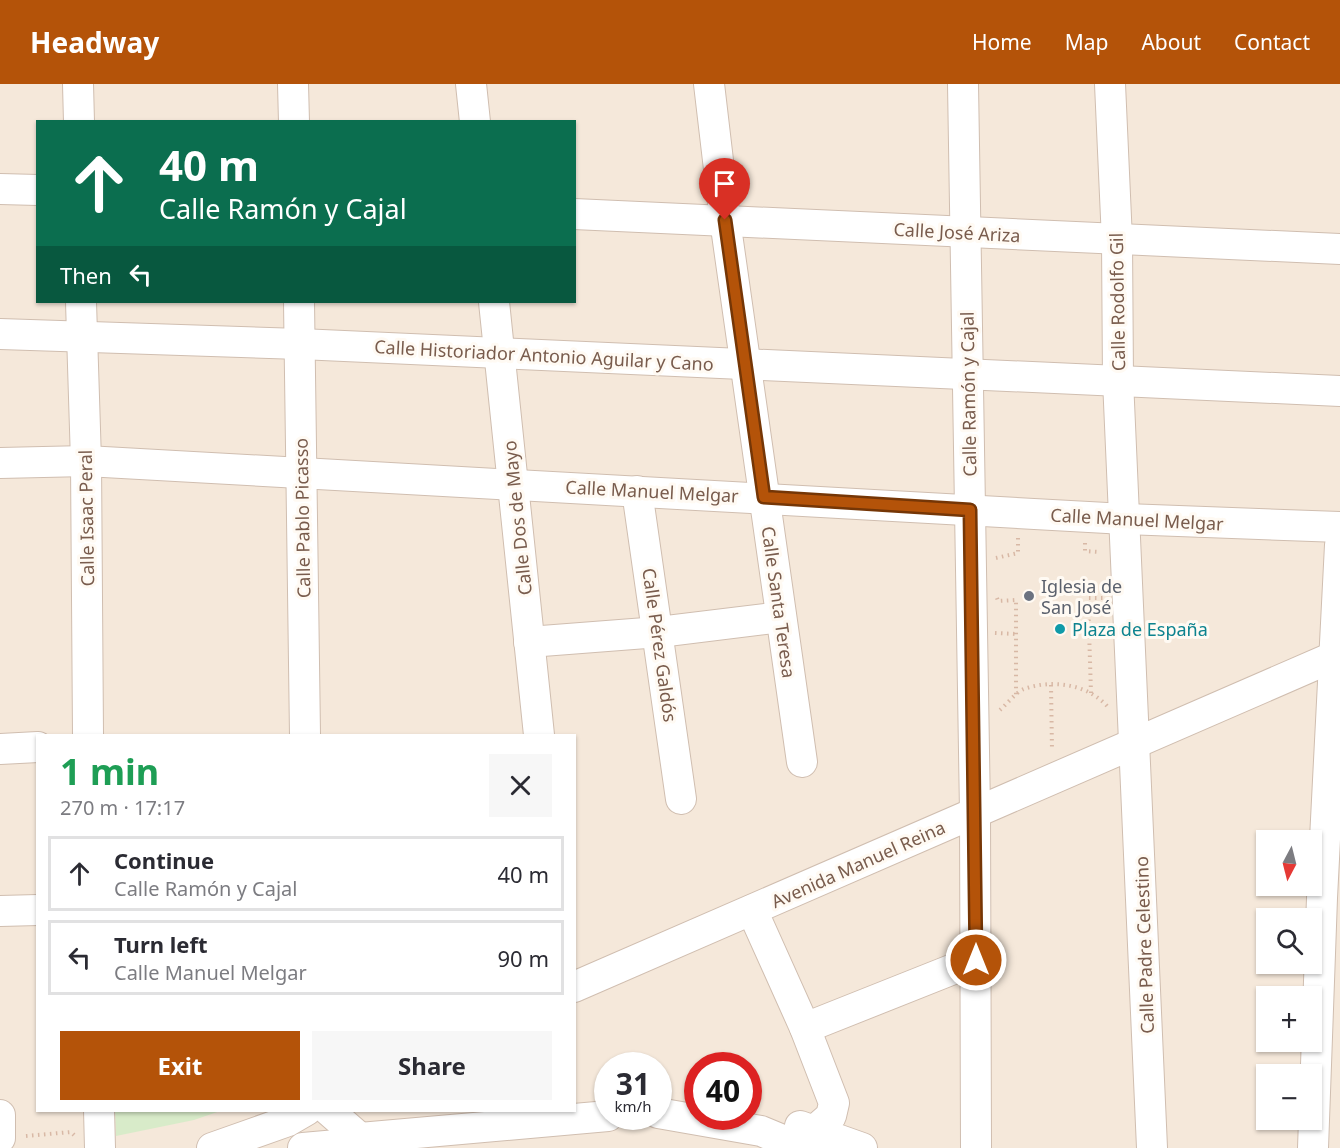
<!DOCTYPE html>
<html lang="en">
<head>
<meta charset="utf-8">
<style>
	:root { --surface:#fff; --page:#f7f7f7; --text:#2b2b33; --muted:#7c7c81; --line:#e1e1e2; --accent:#b45309 }
	body { margin:0; font-family:"Noto Sans",sans-serif; background:var(--page); color:var(--text); height:100vh; display:flex; flex-direction:column; font-size:22px; white-space:nowrap }
	* { box-sizing:border-box; margin:0 }
	p { font-size:20px; color:var(--muted) }
	.icon { flex:none; width:33px; height:33px; fill:none; stroke:currentColor; stroke-width:2; stroke-linecap:round; stroke-linejoin:round }
	.map { position:relative; flex:1; overflow:hidden }
	.drawer { position:absolute; left:36px; top:650px; width:540px; height:378px; display:flex; flex-direction:column; background:var(--surface); border-radius:0px; box-shadow:0 2px 4px #0004 }
	.drawer>* { flex:none }
	.banner { position:absolute; left:36px; top:36px; width:540px; height:183px; border-radius:0px; box-shadow:0 2px 4px #0004; background:#0b6e4f; color:#fff; overflow:hidden }
	.needle { width:39px; rotate:187deg }
	.buttons { position:absolute; left:1256px; top:746px; display:grid; gap:12px }
	.buttons a { display:grid; place-items:center; width:66px; height:66px; border-radius:0px; background:var(--surface); box-shadow:0 2px 4px #0004; font-size:30px }
	.speed { position:absolute; left:594px; top:968px; display:flex; gap:12px; font-size:30px; font-weight:700; text-align:center }
	.speed>* { display:grid; place-content:center; width:78px; height:78px; border-radius:50%; background:var(--surface); box-shadow:0 2px 4px #0004; line-height:1 }
	.speed small { font-size:15px; font-weight:400 }
	.speed .limit { border:9px solid #d22; background:#fff; color:#111 }
	.pin { position:absolute; display:grid; place-items:center; width:51px; height:51px; color:#fff; margin:-62px -26px; border-radius:50% 50% 50% 0; rotate:-45deg; box-shadow:0 0 6px #0007 }
	.pin .icon { rotate:45deg }
	.me { position:absolute; width:66px; margin:-33px; rotate:0deg; stroke-linejoin:round; filter:drop-shadow(0 0 4px #0008) }
	.turn { display:flex; align-items:center; gap:21px; height:126px; padding:0 24px; font-size:27px }
	.turn .icon { width:78px; height:78px; stroke-width:2.5 }
	.turn b { display:block; font-size:42px; line-height:51px }
	.then { display:flex; align-items:center; height:57px; padding:0 24px; background:#0003; gap:12px; font-size:22px }
	.round { display:grid; place-items:center; flex:none; width:63px; height:63px; border-radius:0px; background:var(--page) }
	.overview { display:flex; align-items:center; justify-content:space-between; height:102px; padding:0 24px }
	h1 { font-size:36px; font-weight:700; line-height:45px; color:#1e9e55 }
	.action { display:flex; gap:12px; margin-top:auto; padding:12px 24px }
	.action a { flex:1; height:69px; border-radius:0px; background:var(--accent); color:#fff; font-size:24px; font-weight:700; line-height:69px; text-align:center }
	.action a+a { background:var(--page); color:var(--text) }
	ul { padding:0; list-style:none }
	li { display:flex; align-items:center; gap:18px; height:75px; margin:0 12px 9px; padding:0 12px; border:3px solid var(--line); border-radius:0px }
	li div { flex:1 }
	li b { display:block; font-size:22px }
	li em { font-style:normal }
	header { display:flex; align-items:center; gap:36px; box-sizing:border-box; height:84px; padding:0 30px; background:var(--accent); color:#fff }
	header strong { font-size:28px }
	nav { display:flex; gap:33px; margin-inline-start:auto; font-size:21px }
	.map>svg:first-child { display:block }
	.residential { fill:#f5e8da; fill-rule:evenodd }
	.green { fill:#d8ebc9 }
	.lines { fill:none; stroke-linecap:round; stroke-linejoin:round }
	.minor-casing { stroke:#d0beb0; stroke-width:32 }
	.path { stroke:#d8b8a5; stroke-width:4; stroke-dasharray:1.5 4.5; stroke-linecap:butt }
	.minor { stroke:#fff; stroke-width:30 }
	.route-casing { stroke:#753606; stroke-width:15 }
	.route { stroke:#b45309; stroke-width:10 }
	.worship-dot { fill:#6b7280; stroke:#fffaf3; stroke-width:2 }
	.culture-dot { fill:#0f9aa8; stroke:#fffaf3; stroke-width:2 }
	.labels { text-anchor:middle; dominant-baseline:central; stroke-width:6; stroke-linejoin:round; paint-order:stroke }
	.street-label { font-size:18px; fill:#795c4d; stroke:#fffaf3 }
	.worship-label { font-size:18px; fill:#5b616d; stroke:#fffaf3; text-anchor:start }
	.culture-label { font-size:18px; fill:#0d838f; stroke:#fffaf3; text-anchor:start }
</style>
</head>
<body>
<header>
<strong>Headway</strong>
<nav><a>Home</a><a>Map</a><a>About</a><a>Contact</a></nav>
</header>
<div class="map">
<svg width="1340" height="1064" viewBox="0 0 1340 1064">
	<rect width="100%" height="100%" fill="#fdf6ec"/>
	<path class="residential" d="M 0,0 L 1340,0 L 1340,1064 L 0,1064 ZM 38,38 L 574,38 L 574,218 L 38,218 ZM 38,651 L 574,651 L 574,1026 L 38,1026 ZM 1266,756 L 1311,756 L 1311,801 L 1266,801 ZM 1266,834 L 1311,834 L 1311,879 L 1266,879 ZM 1266,912 L 1311,912 L 1311,957 L 1266,957 ZM 608,981 L 658,981 L 658,1032 L 608,1032 ZM 698,981 L 748,981 L 748,1032 L 698,1032 ZM 1266,990 L 1311,990 L 1311,1035 L 1266,1035 Z"/>
	<polygon class="green" points="115,1026 223,1026 194,1036 116,1052"/>
	<g class="lines">
		<g class="minor-casing">
			<g id="minor">
				<polyline points="78,0 79,38"/>
				<polyline points="293,0 294,38"/>
				<polyline points="471,0 475,38"/>
				<polyline points="709,0 725,136 802,678"/>
				<polyline points="963,0 975,728 976,1064"/>
				<polyline points="1110,0 1117,156 1118,296 1152,1064"/>
				<polyline points="0,105 38,106"/>
				<polyline points="574,130 1340,165"/>
				<polyline points="81,218 86,377 88,651"/>
				<polyline points="299,218 305,651"/>
				<polyline points="494,218 539,651"/>
				<polyline points="0,250 300,260 1340,307"/>
				<polyline points="0,379 86,377 1125,435 1340,443"/>
				<polyline points="637,407 681,715"/>
				<polyline points="529,558 659,548 781,533"/>
				<polyline points="0,665 38,663"/>
				<polyline points="752,826 805,944 834,1019 831,1032 815,1046"/>
				<polyline points="0,827 38,826"/>
				<polyline points="574,903 1340,570"/>
				<polyline points="805,944 976,876"/>
				<polyline points="99,1026 100,1064"/>
				<polyline points="328,1026 360,1054"/>
				<polyline points="658,1029 761,1047 802,1064"/>
				<polyline points="0,1031 0,1054"/>
				<polyline points="800,1042 862,1064"/>
				<polyline points="212,1064 288,1037 307,1026"/>
				<polyline points="303,1064 337,1061 360,1054 608,1032"/>
				<polyline points="1313,1064 1322,814 1340,461"/>
			</g>
		</g>
		<g class="path">
			<polyline points="1085,459 1085,467 1099,468"/>
			<polyline points="996,474 1018,469 1018,454"/>
			<polyline points="997,514 998,517 1016,516 1016,611"/>
			<polyline points="1089,542 1103,542"/>
			<polyline points="995,549 1016,550"/>
			<polyline points="1051,601 1052,666"/>
			<polyline points="1091,609 1088,514 1103,514"/>
			<path d="M 1000,626 C 1007,620 1016,608 1024,605 C 1052,595 1087,600 1107,622"/>
			<polyline points="26,1052 71,1048 74,1051"/>
		</g>
		<use href="#minor" class="minor"/>
	</g>
	<g class="lines">
		<g class="route-casing">
			<polyline id="route" points="725,136 764,413 970,426 976,876"/>
		</g>
		<use href="#route" class="route"/>
	</g>
	<circle class="worship-dot" cx="1029" cy="512" r="6"/>
	<circle class="culture-dot" cx="1060" cy="545" r="6"/>
	<g class="labels">
		<g class="street-label">
			<text transform="translate(957 148) rotate(3)">Calle José Ariza</text>
			<text transform="translate(1117 218) rotate(-91)">Calle Rodolfo Gil</text>
			<text transform="translate(544 271) rotate(3)">Calle Historiador Antonio Aguilar y Cano</text>
			<text transform="translate(968 310) rotate(-91)">Calle Ramón y Cajal</text>
			<text transform="translate(652 407) rotate(3)">Calle Manuel Melgar</text>
			<text transform="translate(86 434) rotate(-91)">Calle Isaac Peral</text>
			<text transform="translate(302 434) rotate(-91)">Calle Pablo Picasso</text>
			<text transform="translate(517 434) rotate(-96)">Calle Dos de Mayo</text>
			<text transform="translate(1137 435) rotate(3)">Calle Manuel Melgar</text>
			<text transform="translate(779 518) rotate(82)">Calle Santa Teresa</text>
			<text transform="translate(660 561) rotate(82)">Calle Pérez Galdós</text>
			<text transform="translate(858 780) rotate(-24)">Avenida Manuel Reina</text>
			<text transform="translate(1144 861) rotate(-92)">Calle Padre Celestino</text>
		</g>
		<g class="worship-label">
			<text x="1041" y="502">Iglesia de<tspan x="1041" dy="21">San José</tspan></text>
		</g>
		<g class="culture-label">
			<text x="1072" y="545">Plaza de España</text>
		</g>
	</g>
</svg>
<div class="buttons">
<a><svg class="needle" viewBox="-14 -14 28 28"><path d="M0-13l5 13h-10z" fill="#e53935"/><path d="M0 13l5-13h-10z" fill="#7c7c81"/></svg></a>
<a><svg class="icon" aria-label="search" viewBox="0 0 24 24"><circle cx="10" cy="10" r="6"/><path d="M15 15l6 6"/></svg></a>
<a>+</a>
<a>−</a>
</div>
<div class="speed"><div>31<small>km/h</small></div><div class="limit">40</div></div>
<div class="pin" style="left:725px;top:136px;background:#d93025"><svg class="icon" aria-label="arrive" viewBox="0 0 24 24"><path d="M6 21V4h12l-3 4 3 4H6"/></svg></div>
<svg class="me" style="left:976px;top:876px" viewBox="-20 -20 40 40"><circle r="17" fill="#b45309" stroke="#fff" stroke-width="3"/><path d="M0-11L8 9 0 5-8 9z" fill="#fff"/></svg>
<div class="banner">
<div class="turn"><svg class="icon" aria-label="ahead" viewBox="0 0 24 24"><path d="M12 20V5M6 11l6-6 6 6"/></svg><div><b>40 m</b>Calle Ramón y Cajal</div></div>
<div class="then">Then<svg class="icon" aria-label="left" viewBox="0 0 24 24"><path d="M17 20v-9H6M10 6l-5 5 5 5"/></svg></div>
</div>
<section class="drawer">
<div class="overview"><div><h1>1 min</h1><p>270 m · 17:17</p></div><a class="round"><svg class="icon" aria-label="close" viewBox="0 0 24 24"><path d="M6 6l12 12M18 6L6 18"/></svg></a></div>
<ul>
<li><svg class="icon" aria-label="ahead" viewBox="0 0 24 24"><path d="M12 20V5M6 11l6-6 6 6"/></svg><div><b>Continue</b><p>Calle Ramón y Cajal</p></div><em>40 m</em></li>
<li><svg class="icon" aria-label="left" viewBox="0 0 24 24"><path d="M17 20v-9H6M10 6l-5 5 5 5"/></svg><div><b>Turn left</b><p>Calle Manuel Melgar</p></div><em>90 m</em></li>
</ul>
<div class="action"><a>Exit</a><a>Share</a></div>
</section>
</div>
</body>
</html>
